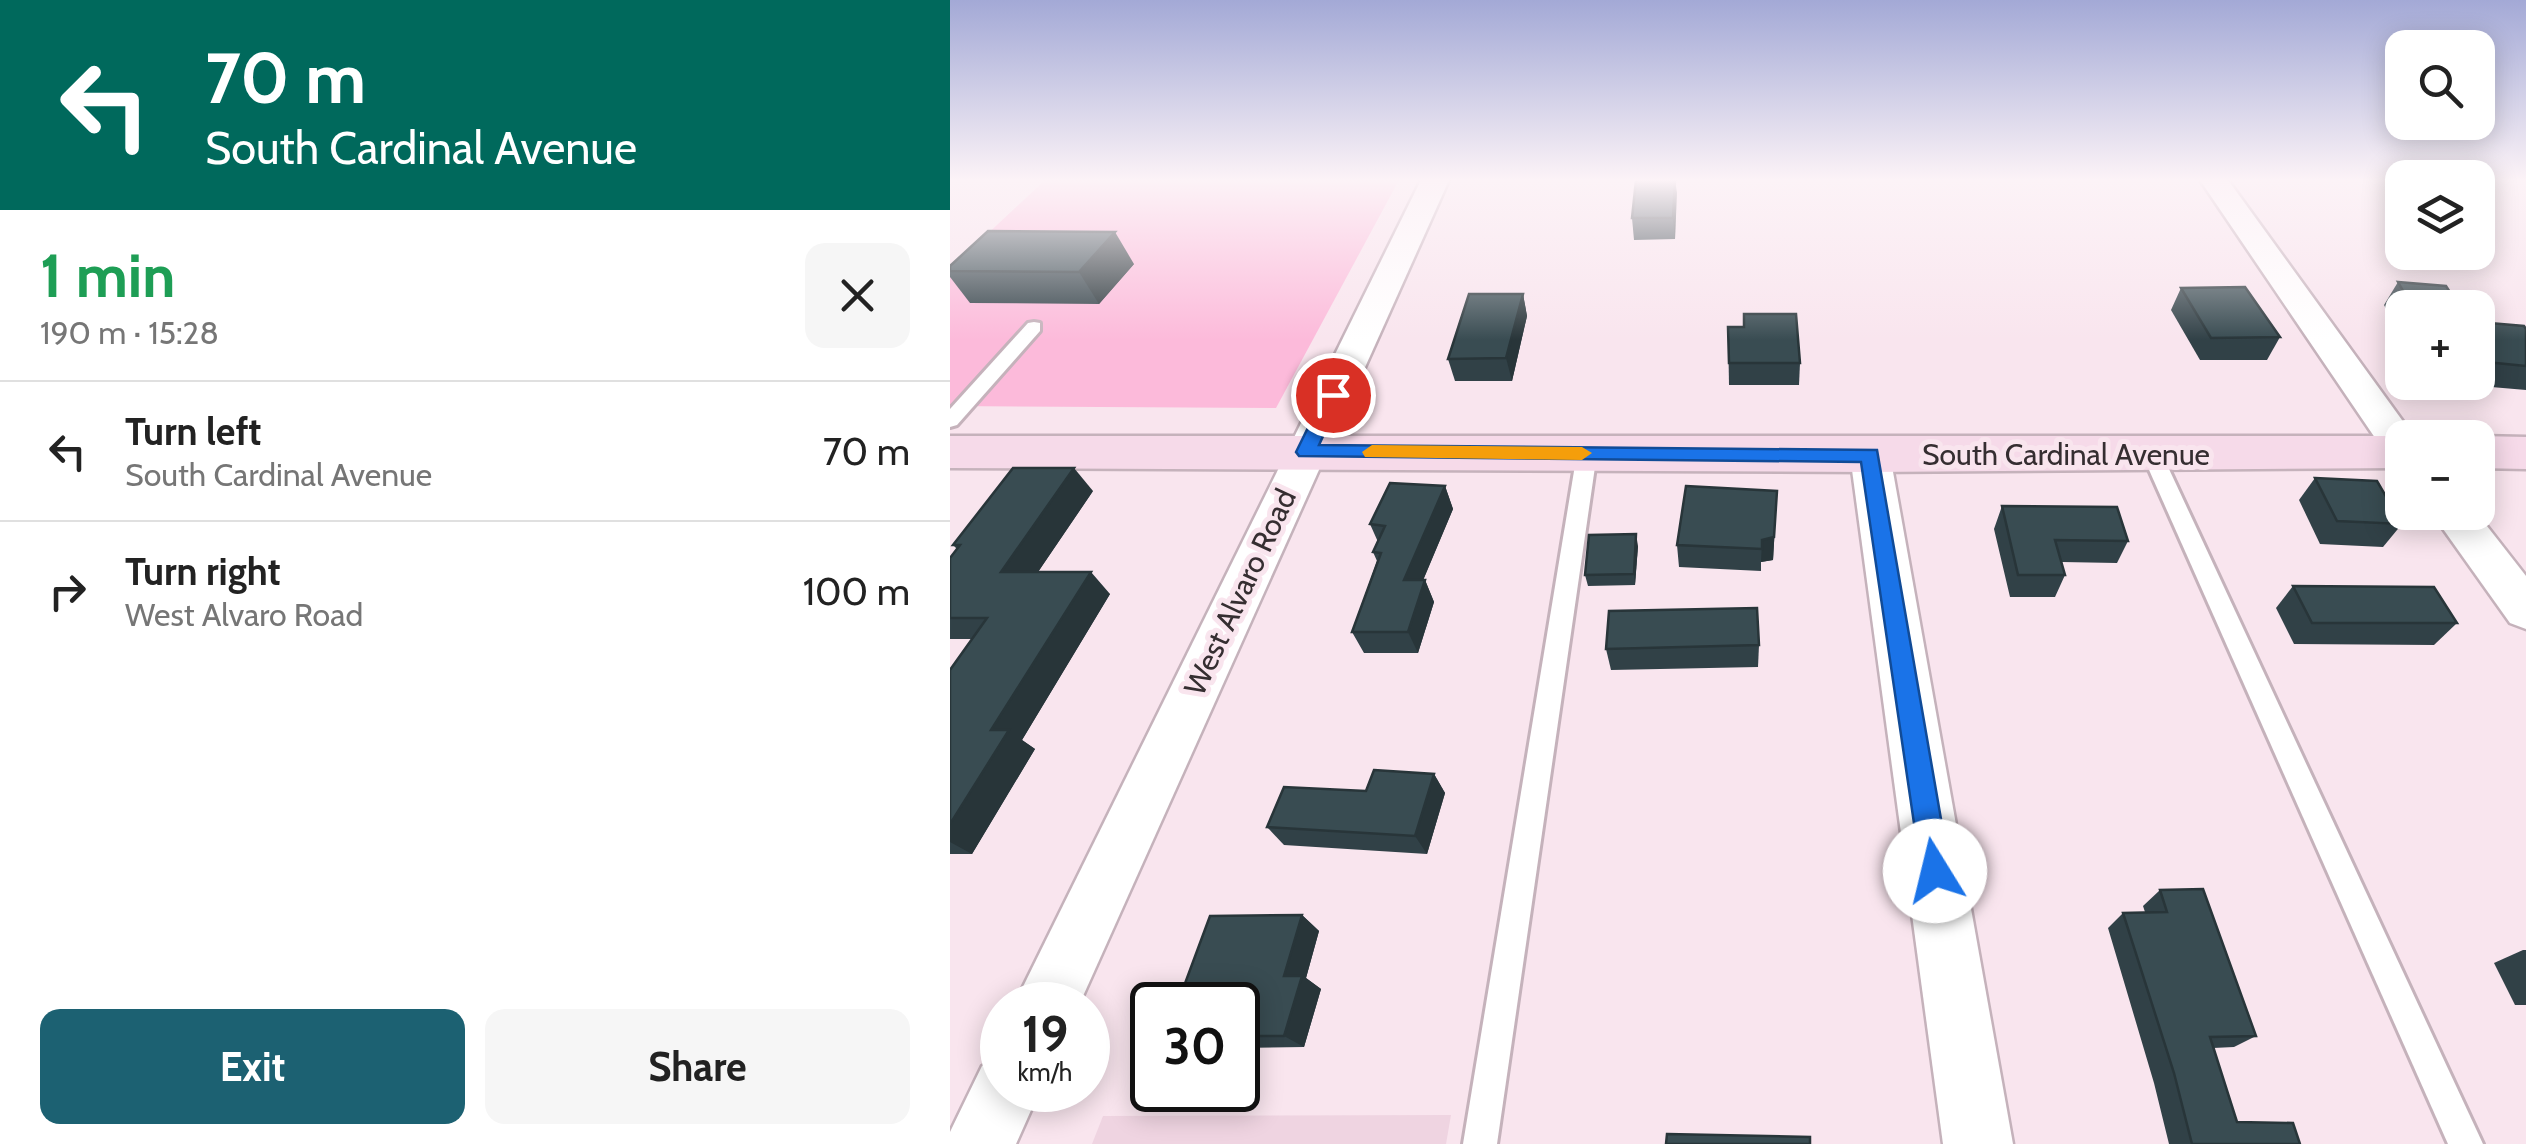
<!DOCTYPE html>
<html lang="en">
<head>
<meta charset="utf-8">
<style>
	:root { --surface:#fff; --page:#f6f6f6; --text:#222; --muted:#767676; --line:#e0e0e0; --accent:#1c6172 }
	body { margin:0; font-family:Cabin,sans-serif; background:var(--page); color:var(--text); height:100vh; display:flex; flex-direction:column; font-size:38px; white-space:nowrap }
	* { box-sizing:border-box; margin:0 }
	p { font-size:32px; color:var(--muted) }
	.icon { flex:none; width:55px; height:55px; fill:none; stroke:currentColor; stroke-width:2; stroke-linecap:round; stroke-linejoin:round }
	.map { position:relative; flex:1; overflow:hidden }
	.drawer { display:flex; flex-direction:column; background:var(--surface); width:950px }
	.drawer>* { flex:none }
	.guide { background:#00695c; color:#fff; overflow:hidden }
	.buttons { position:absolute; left:1435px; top:30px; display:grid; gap:20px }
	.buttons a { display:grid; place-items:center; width:110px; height:110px; border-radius:20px; background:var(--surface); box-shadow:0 5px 25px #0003; font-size:50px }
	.speed { position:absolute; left:30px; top:982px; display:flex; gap:20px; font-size:50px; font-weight:700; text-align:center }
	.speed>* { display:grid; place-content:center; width:130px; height:130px; border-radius:50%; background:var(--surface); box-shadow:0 5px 25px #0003; line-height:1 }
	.speed small { font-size:25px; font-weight:400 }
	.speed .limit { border:5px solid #111; border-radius:15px; background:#fff; color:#111 }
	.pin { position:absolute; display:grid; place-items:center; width:85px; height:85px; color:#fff; margin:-42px; border:5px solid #fff; border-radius:50%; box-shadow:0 2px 10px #0007 }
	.me { position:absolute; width:110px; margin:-55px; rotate:351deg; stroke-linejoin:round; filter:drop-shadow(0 0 8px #0008) }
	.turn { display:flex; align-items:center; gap:35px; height:210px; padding:0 40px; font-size:45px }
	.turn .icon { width:130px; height:130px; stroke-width:2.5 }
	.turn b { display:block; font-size:70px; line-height:85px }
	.round { display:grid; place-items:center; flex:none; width:105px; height:105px; border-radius:20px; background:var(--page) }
	.headline { display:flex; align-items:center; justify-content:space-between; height:170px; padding:0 40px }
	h1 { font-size:60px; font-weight:700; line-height:75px; color:#1e9e55 }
	.button { display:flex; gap:20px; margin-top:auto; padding:20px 40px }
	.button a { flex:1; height:115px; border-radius:20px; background:var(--accent); color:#fff; font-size:40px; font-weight:700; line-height:115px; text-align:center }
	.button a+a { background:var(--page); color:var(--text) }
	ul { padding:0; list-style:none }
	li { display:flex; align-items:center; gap:30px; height:140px; padding:0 40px; border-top:2px solid var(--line) }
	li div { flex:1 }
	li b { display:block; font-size:38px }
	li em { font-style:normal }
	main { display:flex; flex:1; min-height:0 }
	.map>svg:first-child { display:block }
	.built { fill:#efd4e1 }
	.green { fill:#fcbada }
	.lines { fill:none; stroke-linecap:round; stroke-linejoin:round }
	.lane-casing { stroke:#c5b2bb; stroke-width:6 }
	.street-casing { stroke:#c5b2bb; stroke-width:5 }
	.secondary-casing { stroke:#c5b2bb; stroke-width:5 }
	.lane { fill:#fff; fill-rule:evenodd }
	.street { fill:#fff; fill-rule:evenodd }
	.secondary { fill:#f6dae9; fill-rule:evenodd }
	.wall { fill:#314147 }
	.shaded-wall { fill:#283539 }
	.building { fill:#394c52; stroke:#283539; stroke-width:2.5 }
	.route { fill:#1a73e8; stroke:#114b97; stroke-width:2.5 }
	.slow { fill:#f59e0b }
	.labels { text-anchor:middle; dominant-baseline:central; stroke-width:10; stroke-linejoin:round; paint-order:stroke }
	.street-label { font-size:30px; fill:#352e31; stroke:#f9e5ee }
</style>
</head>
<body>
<main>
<section class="drawer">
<div class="guide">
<div class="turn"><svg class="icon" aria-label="left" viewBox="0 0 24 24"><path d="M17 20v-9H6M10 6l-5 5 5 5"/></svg><div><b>70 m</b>South Cardinal Avenue</div></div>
</div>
<div class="headline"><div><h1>1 min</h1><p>190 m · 15:28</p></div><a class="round"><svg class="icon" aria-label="close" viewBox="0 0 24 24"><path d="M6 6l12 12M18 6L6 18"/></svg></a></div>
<ul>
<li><svg class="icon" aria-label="left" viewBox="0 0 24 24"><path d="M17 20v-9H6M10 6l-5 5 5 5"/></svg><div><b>Turn left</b><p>South Cardinal Avenue</p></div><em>70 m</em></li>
<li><svg class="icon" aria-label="right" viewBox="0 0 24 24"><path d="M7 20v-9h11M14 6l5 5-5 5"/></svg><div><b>Turn right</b><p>West Alvaro Road</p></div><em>100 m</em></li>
</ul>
<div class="button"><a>Exit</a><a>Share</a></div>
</section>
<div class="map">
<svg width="1576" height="1144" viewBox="0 0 1576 1144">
	<rect width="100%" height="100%" fill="#f9e5ee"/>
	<polygon class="built" points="501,1115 496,1144 142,1144 153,1116"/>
	<polygon class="green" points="95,180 449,180 326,408 0,406 0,269"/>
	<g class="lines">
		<g class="lane-casing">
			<g id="lane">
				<polygon points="84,322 90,323 90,331 7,425 0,427 0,409 78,323"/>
				<polygon points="637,446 647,453 547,1144 513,1144 627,453"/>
				<polygon points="1202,447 1212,454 1533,1144 1498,1144 1192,454"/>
			</g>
		</g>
		<g class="street-casing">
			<g id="street">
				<polygon points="471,180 499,180 129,1005 64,1005"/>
				<polygon points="1250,180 1278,180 1465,438 1452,438 1452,461 1438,457"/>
				<polygon points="920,441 934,445 940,455 1063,1144 993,1144 900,455 906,445"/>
				<polygon points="1481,512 1526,512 1576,576 1576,629 1560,623"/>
				<polygon points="52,1058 52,1090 90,1090 66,1144 0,1144 0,1132 32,1066"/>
			</g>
		</g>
		<g class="secondary-casing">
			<g id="secondary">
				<polygon points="0,436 1452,436 1459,438 1452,438 1452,468 920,472 0,468"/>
				<polygon points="1528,436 1576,437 1576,469 1528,468 1528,438 1521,438"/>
			</g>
		</g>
		<use href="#lane" class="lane"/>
		<use href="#street" class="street"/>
		<use href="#secondary" class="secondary"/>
	</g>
	<g class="wall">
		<polygon points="686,180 726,180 725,239 684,240 682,218"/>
		<polygon points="184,264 149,304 20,303 0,277 0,266"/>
		<polygon points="1448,282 1510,308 1452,308 1452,339 1434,305"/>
		<polygon points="1231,288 1330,337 1317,360 1250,360 1221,310"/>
		<polygon points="573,294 577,316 562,381 505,381 498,359"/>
		<polygon points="1528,322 1576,329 1576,390 1518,385 1517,382 1528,382"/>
		<polygon points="778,327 794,327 850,363 849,385 779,385"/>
		<polygon points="1365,478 1452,524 1433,547 1370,544 1349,500"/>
		<polygon points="495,486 503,509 473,580 475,580 484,602 468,653 414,653 402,632 427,561 423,552 428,542 420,524"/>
		<polygon points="143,491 88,572 160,594 72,740 85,749 22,854 0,854 0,670 22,639 0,639 0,558 7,549 3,545"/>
		<polygon points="827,491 823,560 811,562 811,571 729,567 727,545"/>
		<polygon points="1052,506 1178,541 1167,563 1112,562 1115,575 1105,597 1060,597 1044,529"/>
		<polygon points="688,546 685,585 638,586 635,575"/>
		<polygon points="1343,586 1507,623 1484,645 1344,644 1326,608"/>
		<polygon points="809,645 808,667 661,670 656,649"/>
		<polygon points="484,774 495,793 477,854 334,845 317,827 416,791"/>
		<polygon points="1210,890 1306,1036 1284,1047 1263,1048 1287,1122 1350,1144 1219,1144 1204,1083 1158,928 1173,913 1195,912 1193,906"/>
		<polygon points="352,915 369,931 356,978 371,989 354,1047 288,1048 288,1005"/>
		<polygon points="1573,950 1576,950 1576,1005 1565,1005 1544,963"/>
	</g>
	<g class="shaded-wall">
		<polygon points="725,180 727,193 725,239 723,218"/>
		<polygon points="165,232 184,264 149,304 129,272"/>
		<polygon points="573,294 577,316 562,381 556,358"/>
		<polygon points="124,468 143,491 73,594 51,572"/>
		<polygon points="495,486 503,509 464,602 454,580"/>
		<polygon points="827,491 823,560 811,562 812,540"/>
		<polygon points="686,534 688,546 685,585 684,574"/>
		<polygon points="141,572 160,594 72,740 85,749 22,854 0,842 0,824 41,730"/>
		<polygon points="475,580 484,602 468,653 458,632"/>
		<polygon points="484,774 495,793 477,854 465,836"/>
		<polygon points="352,915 369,931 356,978 371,989 354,1047 334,1036 334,976"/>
	</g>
	<g class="building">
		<polygon points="686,180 725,180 723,218 682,218"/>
		<polygon points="38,231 165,232 129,272 0,271 0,266"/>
		<polygon points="1448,282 1496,286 1510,308 1463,308"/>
		<polygon points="1295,287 1330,337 1261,338 1231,288"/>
		<polygon points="519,294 573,294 556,358 498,359"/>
		<polygon points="794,314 846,314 850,363 779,363 778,327 794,327"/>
		<polygon points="1528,322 1574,326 1576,329 1576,366 1536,362 1531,354 1528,353"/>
		<polygon points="63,468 124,468 51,572 141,572 41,730 59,730 0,824 0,670 37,618 0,618 0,558 10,545 3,545"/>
		<polygon points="1365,478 1427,481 1452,524 1387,521"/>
		<polygon points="440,483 495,486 454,580 475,580 458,632 402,632 431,553 423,552 435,526 420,524"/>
		<polygon points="736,486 827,491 824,537 812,540 812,549 727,545"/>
		<polygon points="1052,506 1167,507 1178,541 1105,540 1115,575 1068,575"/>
		<polygon points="686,534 684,574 635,575 639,535"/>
		<polygon points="1343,586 1484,587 1507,623 1362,623"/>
		<polygon points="807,608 809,645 656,649 659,611"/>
		<polygon points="424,770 484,774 465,836 317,827 334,787 416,791"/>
		<polygon points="1253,889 1306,1036 1260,1037 1287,1122 1343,1123 1350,1144 1242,1144 1224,1073 1173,913 1217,912 1210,890"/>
		<polygon points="352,915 334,976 352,976 334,1036 288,1036 288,1005 227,1005 260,916"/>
		<polygon points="717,1134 860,1137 860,1144 716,1144"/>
	</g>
	<linearGradient id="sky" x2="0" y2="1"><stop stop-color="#a3a9d6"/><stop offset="0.53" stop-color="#fcf3f7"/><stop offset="1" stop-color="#fcf3f7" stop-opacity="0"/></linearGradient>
	<rect width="1576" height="340" fill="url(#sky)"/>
	<polygon class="route" points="383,389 392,395 369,445 927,450 1000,871 996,881 985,885 975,881 971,871 911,462 349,456 346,452 374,395"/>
	<polygon class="slow" points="422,445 632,447 642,453 632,460 415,457 412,452"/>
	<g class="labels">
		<g class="street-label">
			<text x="1116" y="454">South Cardinal Avenue</text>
			<text transform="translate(290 592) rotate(-65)">West Alvaro Road</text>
		</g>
	</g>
</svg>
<div class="buttons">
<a><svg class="icon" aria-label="search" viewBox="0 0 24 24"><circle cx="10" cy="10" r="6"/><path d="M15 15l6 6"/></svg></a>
<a><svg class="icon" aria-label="layers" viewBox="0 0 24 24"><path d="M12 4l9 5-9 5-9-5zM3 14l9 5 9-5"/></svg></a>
<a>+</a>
<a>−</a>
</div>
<div class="speed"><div>19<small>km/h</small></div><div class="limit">30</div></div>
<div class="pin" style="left:383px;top:395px;background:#d93025"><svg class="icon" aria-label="arrive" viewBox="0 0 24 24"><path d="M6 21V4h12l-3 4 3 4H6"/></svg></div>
<svg class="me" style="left:985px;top:871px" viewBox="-20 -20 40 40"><circle r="19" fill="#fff"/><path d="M0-13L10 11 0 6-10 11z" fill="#1a73e8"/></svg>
</div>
</main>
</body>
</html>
